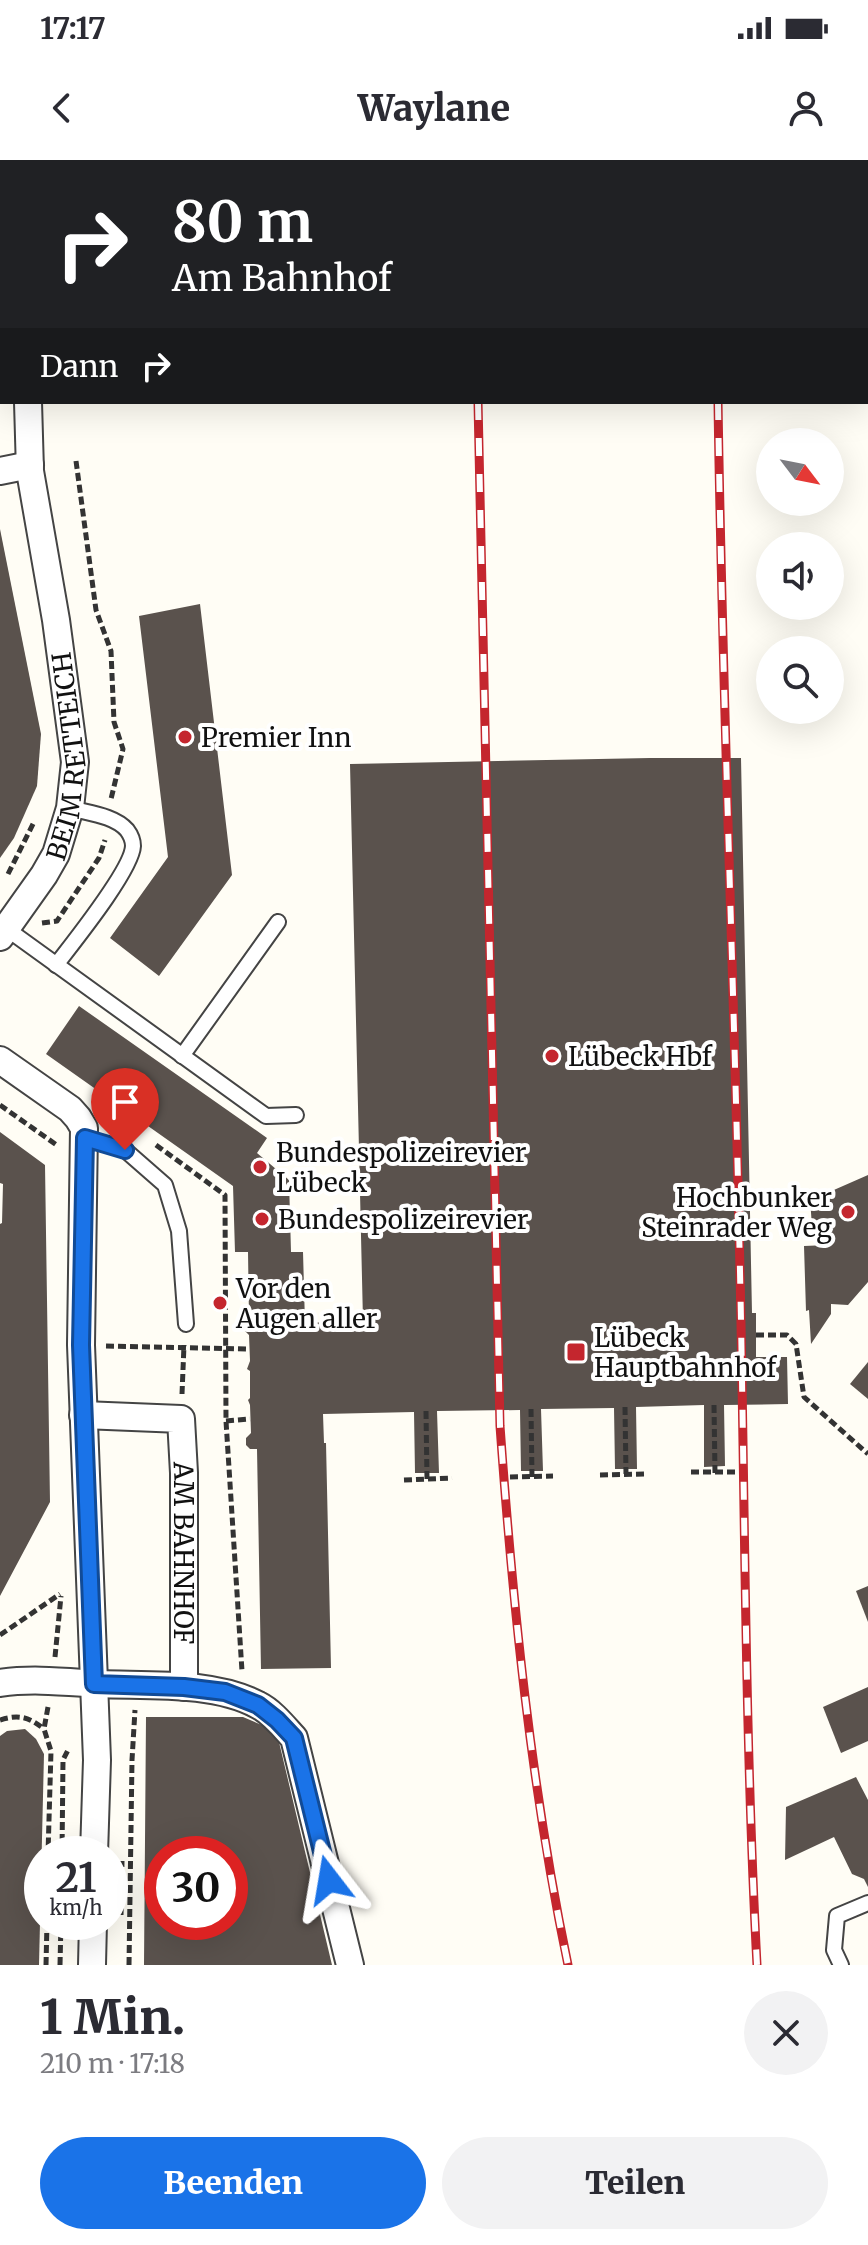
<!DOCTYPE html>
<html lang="de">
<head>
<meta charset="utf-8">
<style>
	:root { --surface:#fff; --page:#f2f2f3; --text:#2b2b33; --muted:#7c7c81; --accent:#1a73e8 }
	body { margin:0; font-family:Merriweather,serif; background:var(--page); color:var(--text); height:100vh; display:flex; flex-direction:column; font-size:30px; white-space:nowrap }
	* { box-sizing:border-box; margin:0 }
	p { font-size:26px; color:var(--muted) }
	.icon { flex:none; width:44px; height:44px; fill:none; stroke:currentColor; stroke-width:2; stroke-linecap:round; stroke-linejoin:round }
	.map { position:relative; height:1805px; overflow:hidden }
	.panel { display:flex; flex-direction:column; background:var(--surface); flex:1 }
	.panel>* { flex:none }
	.top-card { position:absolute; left:0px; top:0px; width:868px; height:244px; box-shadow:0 8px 32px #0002; background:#202124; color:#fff; overflow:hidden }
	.needle { width:52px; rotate:122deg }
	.controls { position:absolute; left:756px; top:268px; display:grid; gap:16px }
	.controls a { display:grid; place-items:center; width:88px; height:88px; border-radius:50%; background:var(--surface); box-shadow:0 8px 32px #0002; font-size:40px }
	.speed { position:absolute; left:24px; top:1676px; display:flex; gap:16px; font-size:40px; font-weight:700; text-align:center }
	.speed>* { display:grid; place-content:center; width:104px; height:104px; border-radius:50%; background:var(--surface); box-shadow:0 8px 32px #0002; line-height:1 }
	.speed small { font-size:20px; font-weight:400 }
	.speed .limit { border:12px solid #d22; background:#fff; color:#111 }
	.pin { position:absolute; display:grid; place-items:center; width:68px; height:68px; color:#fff; margin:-82px -34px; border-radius:50% 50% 50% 0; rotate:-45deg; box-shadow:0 0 8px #0007 }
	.pin .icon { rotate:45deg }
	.me { position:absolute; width:88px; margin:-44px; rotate:346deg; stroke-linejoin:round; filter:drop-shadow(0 0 6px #0008) }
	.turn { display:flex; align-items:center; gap:28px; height:168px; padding:0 40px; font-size:36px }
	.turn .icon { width:104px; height:104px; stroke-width:2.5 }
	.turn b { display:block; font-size:56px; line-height:68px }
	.then { display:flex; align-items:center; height:76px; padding:0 40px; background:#0003; gap:16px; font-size:30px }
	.round { display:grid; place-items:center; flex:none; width:84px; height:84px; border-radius:42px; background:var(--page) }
	.overview { display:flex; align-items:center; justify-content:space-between; height:136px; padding:0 40px }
	h1 { font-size:48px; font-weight:800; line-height:60px }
	.primary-button { display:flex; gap:16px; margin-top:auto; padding:16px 40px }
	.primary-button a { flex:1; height:92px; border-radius:48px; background:var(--accent); color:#fff; font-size:32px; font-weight:800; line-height:92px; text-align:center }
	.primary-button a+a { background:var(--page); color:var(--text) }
	.status { display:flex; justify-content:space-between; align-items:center; height:56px; padding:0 40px; background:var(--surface); direction:ltr }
	.status svg { height:22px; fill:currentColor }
	header { display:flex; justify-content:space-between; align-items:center; height:104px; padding:0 40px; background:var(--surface); font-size:36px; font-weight:800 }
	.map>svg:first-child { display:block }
	.building { fill:#5a524d; fill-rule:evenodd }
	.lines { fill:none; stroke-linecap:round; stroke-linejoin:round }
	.service-casing { stroke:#444; stroke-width:18 }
	.minor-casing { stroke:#444; stroke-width:30 }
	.path { stroke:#333; stroke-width:5; stroke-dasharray:8 4; stroke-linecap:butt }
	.service { stroke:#fff; stroke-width:14 }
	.minor { stroke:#fff; stroke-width:26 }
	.rail-casing { stroke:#c4262e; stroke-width:9 }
	.rail { stroke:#fff; stroke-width:6; stroke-dasharray:18; stroke-linecap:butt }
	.route-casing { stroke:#114b97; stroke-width:20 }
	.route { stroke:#1a73e8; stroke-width:14 }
	.poi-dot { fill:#c4262e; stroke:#fff; stroke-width:3 }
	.labels { text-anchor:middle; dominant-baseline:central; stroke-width:8; stroke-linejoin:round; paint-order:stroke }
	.poi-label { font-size:26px; fill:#111; stroke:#fff; text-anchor:start }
	.street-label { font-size:26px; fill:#111; stroke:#fff }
</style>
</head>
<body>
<div class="status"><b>17:17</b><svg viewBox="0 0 49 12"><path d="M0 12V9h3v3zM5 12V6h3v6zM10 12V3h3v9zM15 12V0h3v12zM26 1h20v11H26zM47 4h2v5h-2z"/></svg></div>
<header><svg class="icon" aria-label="back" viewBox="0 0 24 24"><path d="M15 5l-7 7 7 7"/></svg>Waylane<svg class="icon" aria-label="person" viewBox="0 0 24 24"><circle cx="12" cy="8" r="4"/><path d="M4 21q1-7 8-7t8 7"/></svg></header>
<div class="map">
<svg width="868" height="1805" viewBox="0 0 868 1805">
	<rect width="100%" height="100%" fill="#fffdf5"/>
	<g class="building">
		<polygon points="0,369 41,574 37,626 14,678 0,698"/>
		<polygon points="200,444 232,715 159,816 110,778 168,697 139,456"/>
		<polygon points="650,598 741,598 752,1153 756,1153 756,1197 787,1197 788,1244 724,1245 725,1306 704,1307 704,1245 636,1247 637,1309 615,1309 614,1248 541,1249 543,1311 521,1311 520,1250 437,1251 439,1313 415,1313 414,1252 323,1254 324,1283 326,1283 331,1508 261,1509 257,1289 250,1289 246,1285 246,1278 251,1273 250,1245 248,1240 250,1238 250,1211 247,1209 250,1201 249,1175 244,1170 244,1163 249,1159 248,1092 235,1092 233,1026 46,894 79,846 267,978 257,993 289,1020 291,1092 303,1092 305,1163 363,1161 350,604"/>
		<polygon points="0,972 45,1005 50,1342 0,1436 0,1064 2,1063 3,1024 0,1023"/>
		<polygon points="868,1015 868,1122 848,1145 831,1144 831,1154 811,1184 809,1150 806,1151 804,1086 828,1085 828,1067 812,1067 810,1038 827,1038 827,1033"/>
		<polygon points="868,1202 868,1239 850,1224"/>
		<polygon points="868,1426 868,1462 856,1431"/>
		<polygon points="868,1527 868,1581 841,1593 823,1547"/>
		<path d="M 146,1557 L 243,1557 L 269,1568 L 279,1582 L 332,1805 L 144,1805 ZM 162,1694 L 230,1694 L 230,1762 L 162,1762 Z"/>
		<polygon points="25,1569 36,1579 44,1594 39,1805 0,1805 0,1576 7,1571"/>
		<polygon points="856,1617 868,1640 868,1727 864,1719 852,1714 834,1677 785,1700 786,1647"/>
	</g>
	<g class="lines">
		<g class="service-casing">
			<g id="service">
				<polyline points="7,769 266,956 296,955"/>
				<path d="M 56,805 C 72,784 132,710 133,686 C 133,681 130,674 127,670 C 114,655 87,653 70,648"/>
				<polyline points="182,896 278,762"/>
				<polyline points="85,978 125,990 165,1025 179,1071 186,1164"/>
				<polyline points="841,1805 834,1790 837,1756 868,1743"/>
			</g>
		</g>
		<g class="minor-casing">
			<g id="minor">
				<polyline points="6,0 6,2"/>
				<polyline points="0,311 30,305"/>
				<path id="s1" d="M 0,777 L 44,715 L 56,694 L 70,648 L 75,602 L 56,460 L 30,311 L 28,242"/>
				<polyline points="0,900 70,949 78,958 84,968 81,1185 97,1600 94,1694"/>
				<path id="s2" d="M 83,1255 L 181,1259 L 184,1313 L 184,1527"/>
				<path d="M 0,1523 C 32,1518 67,1522 99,1524 C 148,1526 214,1521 258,1545 C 272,1552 283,1566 294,1578 L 350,1805"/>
				<polyline points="92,1805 93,1762"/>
			</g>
		</g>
		<g class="path">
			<polyline points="0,86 2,111"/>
			<polyline points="76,301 96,450 111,491 114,562 123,589 111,639"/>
			<polyline points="8,714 34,662"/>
			<polyline points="42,763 57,761 99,698 105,680"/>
			<polyline points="0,945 58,986"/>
			<polyline points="107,950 132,968"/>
			<polyline points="156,985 225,1035 226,1261 242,1511"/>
			<polyline points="756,1175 787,1175 796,1184 804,1237 868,1294"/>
			<polyline points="106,1186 249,1189"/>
			<polyline points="182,1234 184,1185"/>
			<polyline points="714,1245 715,1313"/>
			<polyline points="625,1247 626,1314"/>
			<polyline points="531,1249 532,1317"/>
			<polyline points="426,1251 427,1319"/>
			<polyline points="226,1261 250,1259"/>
			<polyline points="691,1312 736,1312"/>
			<polyline points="600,1315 646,1314"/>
			<polyline points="510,1317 553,1316"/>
			<polyline points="404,1320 452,1318"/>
			<polyline points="0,1475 60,1434"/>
			<polyline points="55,1497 61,1436"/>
			<polyline points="48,1547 44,1569 51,1591 48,1694"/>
			<path d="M 0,1560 C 19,1554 29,1557 44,1569"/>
			<polyline points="62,1694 63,1600 69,1588"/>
			<polyline points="121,1755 122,1701"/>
			<polyline points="46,1805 47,1762"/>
			<polyline points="60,1805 61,1762"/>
			<polyline points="129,1805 132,1600 135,1550"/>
		</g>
		<use href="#service" class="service"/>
		<use href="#minor" class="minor"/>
		<g class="rail-casing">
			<g id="rail">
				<polyline points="472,0 472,2"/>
				<polyline points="714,0 714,2"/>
				<path d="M 478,242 L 500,1266 C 513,1447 531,1627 568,1805"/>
				<path d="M 718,242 C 722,517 733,792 739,1067 C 745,1313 744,1559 757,1805"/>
			</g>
		</g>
		<use href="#rail" class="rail"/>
	</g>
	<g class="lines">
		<g class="route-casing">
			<polyline id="route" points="125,990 85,978 81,1185 94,1524 184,1527 225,1532 258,1545 277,1560 294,1578 329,1720"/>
		</g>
		<use href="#route" class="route"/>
	</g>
	<g class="poi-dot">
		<circle cx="185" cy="577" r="8"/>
		<circle cx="552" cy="896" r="8"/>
		<circle cx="260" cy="1007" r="8"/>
		<circle cx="848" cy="1052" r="8"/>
		<circle cx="262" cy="1059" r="8"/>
		<circle cx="220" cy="1143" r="8"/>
		<rect x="566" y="1182" width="20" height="20" rx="4"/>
	</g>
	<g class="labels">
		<g class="poi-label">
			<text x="201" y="577">Premier Inn</text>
			<text x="568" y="896">Lübeck Hbf</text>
			<text x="276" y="992">Bundespolizeirevier<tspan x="276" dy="30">Lübeck</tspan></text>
			<text x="832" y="1037" text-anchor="end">Hochbunker<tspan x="832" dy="30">Steinrader Weg</tspan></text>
			<text x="278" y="1059">Bundespolizeirevier</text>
			<text x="236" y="1128">Vor den<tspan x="236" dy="30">Augen aller</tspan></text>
			<text x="594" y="1177">Lübeck<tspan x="594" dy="30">Hauptbahnhof</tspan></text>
		</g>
		<g class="street-label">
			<text stroke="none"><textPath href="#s1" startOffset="200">BEIM RETTEICH</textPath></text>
			<text stroke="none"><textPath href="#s2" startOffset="232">AM BAHNHOF</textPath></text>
		</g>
	</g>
</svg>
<div class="controls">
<a><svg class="needle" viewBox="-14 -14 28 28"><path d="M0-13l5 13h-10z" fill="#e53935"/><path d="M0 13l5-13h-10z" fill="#7c7c81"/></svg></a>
<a><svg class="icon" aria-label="sound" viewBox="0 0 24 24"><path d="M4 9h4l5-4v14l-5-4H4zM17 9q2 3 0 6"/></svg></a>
<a><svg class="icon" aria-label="search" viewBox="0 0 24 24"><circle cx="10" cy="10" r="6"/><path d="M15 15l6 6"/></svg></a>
</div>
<div class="speed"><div>21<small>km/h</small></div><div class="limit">30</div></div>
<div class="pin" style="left:125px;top:990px;background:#d93025"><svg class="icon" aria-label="arrive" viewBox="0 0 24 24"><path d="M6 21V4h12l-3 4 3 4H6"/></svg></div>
<svg class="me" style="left:329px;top:1720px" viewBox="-20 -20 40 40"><path d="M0-17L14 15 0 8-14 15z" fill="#1a73e8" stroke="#fff" stroke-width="4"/></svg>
<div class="top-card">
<div class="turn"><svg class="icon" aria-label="right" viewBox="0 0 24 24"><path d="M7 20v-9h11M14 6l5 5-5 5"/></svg><div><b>80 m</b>Am Bahnhof</div></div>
<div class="then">Dann<svg class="icon" aria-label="right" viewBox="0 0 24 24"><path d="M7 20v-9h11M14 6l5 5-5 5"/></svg></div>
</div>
</div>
<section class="panel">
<div class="overview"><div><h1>1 Min.</h1><p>210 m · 17:18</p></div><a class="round"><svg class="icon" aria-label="close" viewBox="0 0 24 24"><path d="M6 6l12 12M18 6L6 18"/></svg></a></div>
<div class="primary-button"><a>Beenden</a><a>Teilen</a></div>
</section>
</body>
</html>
